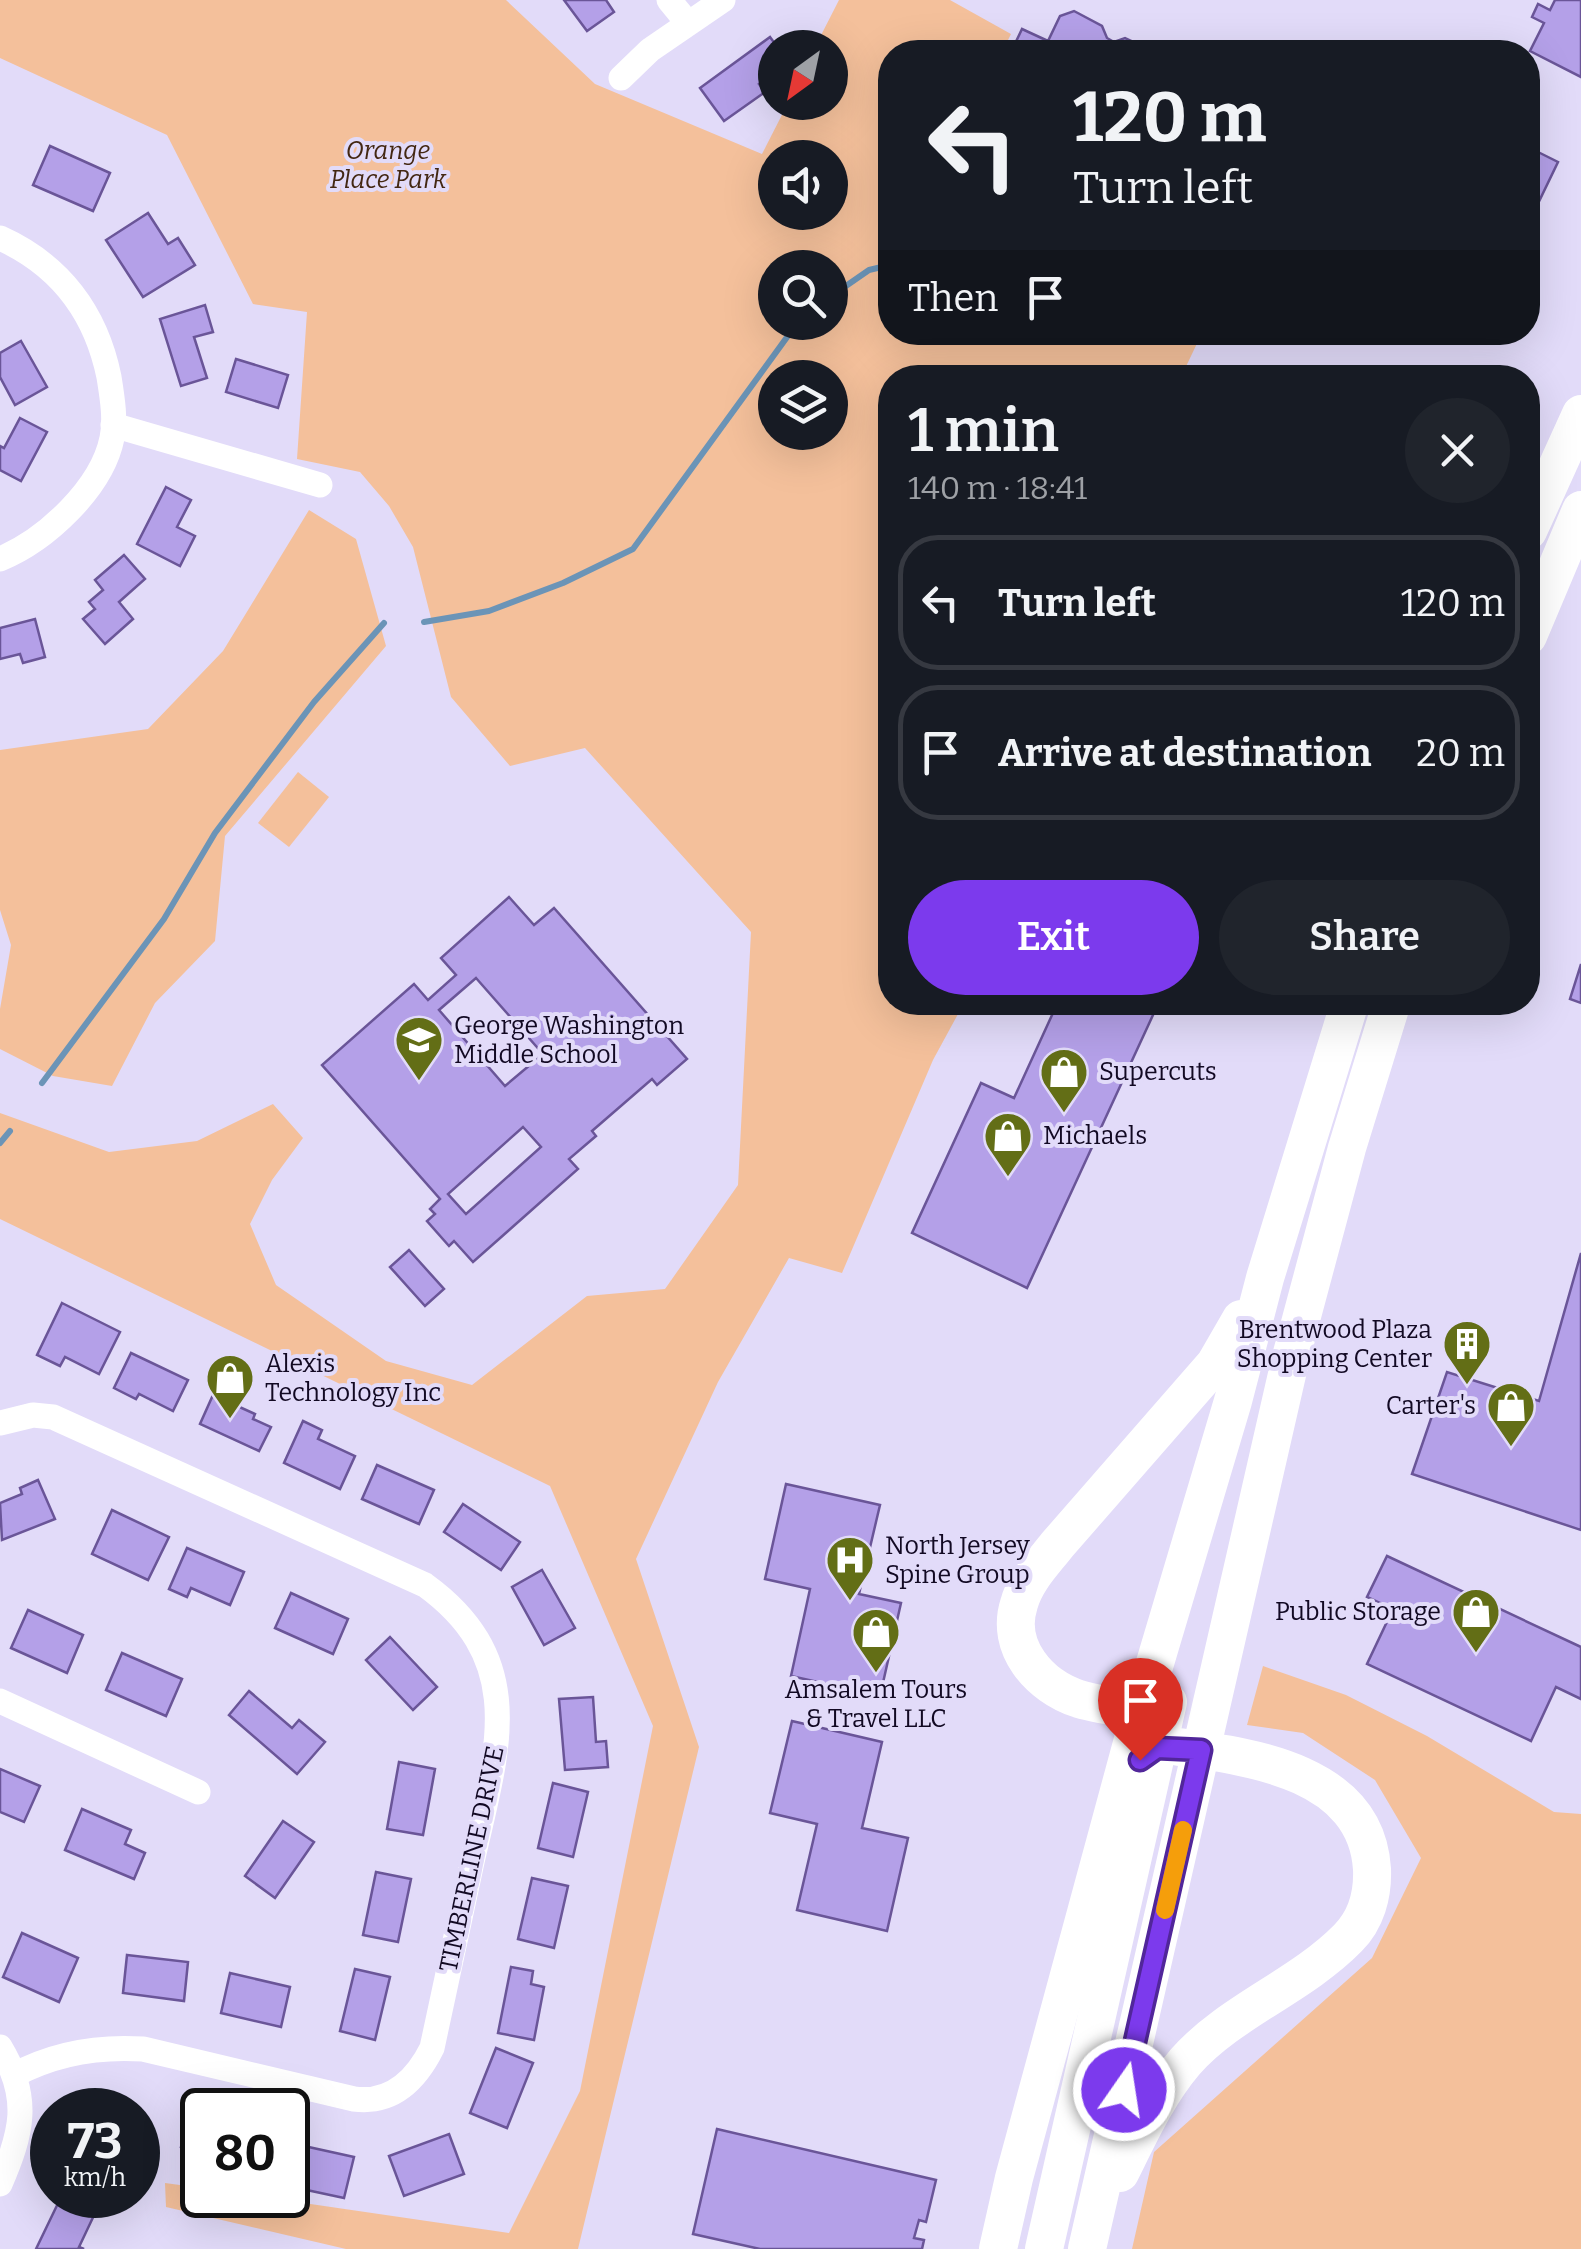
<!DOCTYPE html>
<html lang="en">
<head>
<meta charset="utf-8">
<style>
	:root { --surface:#171b24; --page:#20242c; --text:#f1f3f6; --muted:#9ea1a6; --line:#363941; --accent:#7c3aed }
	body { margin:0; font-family:Bitter,serif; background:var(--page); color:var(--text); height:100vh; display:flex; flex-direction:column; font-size:38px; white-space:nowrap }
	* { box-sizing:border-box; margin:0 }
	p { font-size:32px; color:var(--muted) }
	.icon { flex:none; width:55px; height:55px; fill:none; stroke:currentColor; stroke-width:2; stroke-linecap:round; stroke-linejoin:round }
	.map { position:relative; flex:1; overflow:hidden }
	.panel { position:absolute; left:878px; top:365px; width:662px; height:650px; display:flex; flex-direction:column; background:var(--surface); border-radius:40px; box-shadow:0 10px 40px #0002 }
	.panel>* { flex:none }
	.banner { position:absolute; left:878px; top:40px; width:662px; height:305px; border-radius:40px; box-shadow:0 10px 40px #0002; background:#171b24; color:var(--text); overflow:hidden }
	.needle { width:65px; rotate:213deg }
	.tools { position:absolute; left:758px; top:30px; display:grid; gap:20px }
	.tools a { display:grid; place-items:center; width:90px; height:90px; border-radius:50%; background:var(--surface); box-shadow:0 10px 40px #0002; font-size:50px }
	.speed { position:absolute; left:30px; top:2088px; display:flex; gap:20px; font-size:50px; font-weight:700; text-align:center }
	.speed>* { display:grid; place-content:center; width:130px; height:130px; border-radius:50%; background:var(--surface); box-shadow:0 10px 40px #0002; line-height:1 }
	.speed small { font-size:25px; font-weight:400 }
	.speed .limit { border:5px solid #111; border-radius:15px; background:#fff; color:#111 }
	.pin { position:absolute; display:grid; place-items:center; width:85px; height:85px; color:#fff; margin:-102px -42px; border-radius:50% 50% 50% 0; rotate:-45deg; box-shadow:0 0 10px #0007 }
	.pin .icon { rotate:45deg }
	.me { position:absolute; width:110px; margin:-55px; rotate:13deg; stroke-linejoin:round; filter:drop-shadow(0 0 8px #0008) }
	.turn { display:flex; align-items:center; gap:35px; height:210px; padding:0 30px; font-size:45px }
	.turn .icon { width:130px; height:130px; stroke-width:2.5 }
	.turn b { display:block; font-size:70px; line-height:85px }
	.then { display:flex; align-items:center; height:95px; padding:0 30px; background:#0003; gap:20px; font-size:38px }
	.round { display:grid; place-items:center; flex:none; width:105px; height:105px; border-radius:52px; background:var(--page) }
	.summary { display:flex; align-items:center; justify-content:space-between; height:170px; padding:0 30px }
	h1 { font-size:60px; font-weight:600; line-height:75px }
	.button { display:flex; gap:20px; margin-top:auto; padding:20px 30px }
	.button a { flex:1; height:115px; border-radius:60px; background:var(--accent); color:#fff; font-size:40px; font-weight:600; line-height:115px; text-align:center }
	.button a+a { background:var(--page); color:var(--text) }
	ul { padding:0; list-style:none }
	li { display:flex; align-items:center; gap:30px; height:135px; margin:0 20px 15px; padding:0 10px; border:5px solid var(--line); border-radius:40px }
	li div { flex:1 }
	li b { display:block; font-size:38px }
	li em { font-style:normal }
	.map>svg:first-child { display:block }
	.green { fill:#f4c09b; fill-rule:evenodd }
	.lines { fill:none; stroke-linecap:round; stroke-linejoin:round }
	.stream { stroke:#6b94b7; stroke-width:6 }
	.building { fill:#b4a0e8; stroke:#6a5598; stroke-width:2.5; fill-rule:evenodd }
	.minor { stroke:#fff; stroke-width:25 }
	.highway { stroke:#fff; stroke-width:38 }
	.route-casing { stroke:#51269a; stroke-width:25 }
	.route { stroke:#7c3aed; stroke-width:18 }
	.slow { stroke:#f59e0b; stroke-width:18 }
	.labels { text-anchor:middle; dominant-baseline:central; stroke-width:8; stroke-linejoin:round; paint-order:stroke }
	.park-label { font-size:25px; font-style:italic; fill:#432712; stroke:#e2dbf9 }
	.poi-label { font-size:25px; fill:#120923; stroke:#e2dbf9; text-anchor:start }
	.street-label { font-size:25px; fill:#120923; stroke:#e2dbf9 }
</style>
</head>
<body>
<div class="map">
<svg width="1581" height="2249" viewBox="0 0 1581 2249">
	<rect width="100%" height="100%" fill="#e2dbf9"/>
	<g class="green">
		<path d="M 0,0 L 506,0 L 595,84 L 762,154 L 788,103 L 830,102 L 830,48 L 815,47 L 839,0 L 950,0 L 1011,34 L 1002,52 L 890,52 L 890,332 L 1202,333 L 1181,377 L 890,378 L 890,1002 L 964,1003 L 933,1060 L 842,1273 L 789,1258 L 718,1382 L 636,1559 L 699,1747 L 578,2249 L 346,2249 L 166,2207 L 165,2183 L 202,2188 L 202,2195 L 249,2195 L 509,2233 L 580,2091 L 653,1726 L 550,1486 L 0,1219 L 0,1113 L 109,1152 L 197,1141 L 273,1104 L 303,1138 L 272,1180 L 250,1224 L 276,1285 L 386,1361 L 472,1385 L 587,1296 L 665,1289 L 738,1185 L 751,932 L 585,748 L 510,766 L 451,697 L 413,547 L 389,506 L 360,472 L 297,459 L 307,312 L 253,304 L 167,135 L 0,58 ZM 775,158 L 830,158 L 830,212 L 775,212 ZM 775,268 L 830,268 L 830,322 L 775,322 ZM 775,378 L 830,378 L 830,432 L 775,432 Z"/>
		<polygon points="309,510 356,539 386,646 225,836 215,941 155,1003 112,1086 53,1076 0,1049 0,1009 11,945 0,910 0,750 148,729 223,651"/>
		<polygon points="298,772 329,797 289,847 258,823"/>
		<polygon points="1263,1666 1346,1695 1427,1736 1554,1812 1581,1814 1581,2249 1132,2249 1154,2152 1372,1958 1421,1858 1375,1780 1303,1733 1247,1725"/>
	</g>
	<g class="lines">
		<g class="stream">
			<polyline points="830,297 869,270 890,265"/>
			<polyline points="424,622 489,611 563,583 633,549 798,322"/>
			<polyline points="42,1083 164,919 215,833 314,702 384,623"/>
			<polyline points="0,1143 10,1131"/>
		</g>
	</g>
	<g class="building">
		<polygon points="564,0 606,0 614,12 587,31"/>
		<polygon points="1555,0 1581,0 1581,77 1530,51 1544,23 1532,17 1538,4 1550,10"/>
		<polygon points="1074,11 1102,26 1107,38 1114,42 1125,38 1155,52 1011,52 1022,29 1048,41 1060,16"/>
		<polygon points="770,37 778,48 775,48 775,73 759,84 765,92 724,121 700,88"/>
		<polygon points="50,146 110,173 93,211 33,185"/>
		<polygon points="1528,147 1558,162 1530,220 1528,218"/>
		<polygon points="148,213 168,244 178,238 195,265 143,297 106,240"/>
		<polygon points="205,305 213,332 194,337 207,378 181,386 160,319"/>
		<polygon points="21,341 47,387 15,405 0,377 0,353"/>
		<polygon points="236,359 288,375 278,408 226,392"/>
		<polygon points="20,418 47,432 21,481 0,470 0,446 4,448"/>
		<polygon points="166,487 191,500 177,527 195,536 180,566 137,544"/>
		<polygon points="124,555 145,579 119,602 133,619 105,644 83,619 95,609 89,602 103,590 95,580"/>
		<polygon points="35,619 45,657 23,663 20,654 0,659 0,628"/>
		<path d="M 509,897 L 534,925 L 554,908 L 687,1059 L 657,1085 L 652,1079 L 592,1131 L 596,1136 L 569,1159 L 578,1169 L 473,1262 L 454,1241 L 449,1246 L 427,1221 L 435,1214 L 430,1209 L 440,1199 L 322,1065 L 414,984 L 428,1000 L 456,975 L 441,958 ZM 476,978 L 543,1054 L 505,1086 L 439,1010 ZM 523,1127 L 541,1147 L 466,1214 L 448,1194 Z"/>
		<polygon points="1581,964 1581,1003 1570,999"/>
		<polygon points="1058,1002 1159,1002 1027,1288 912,1233 981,1083 1014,1098"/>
		<polygon points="409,1250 444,1289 425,1306 390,1267"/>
		<polygon points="1581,1253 1581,1530 1412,1474 1447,1372 1539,1401"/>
		<polygon points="62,1303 120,1332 99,1374 65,1357 60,1366 37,1355"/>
		<polygon points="131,1353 188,1380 173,1411 139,1394 136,1399 114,1388"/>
		<polygon points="213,1395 255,1414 253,1419 271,1427 259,1451 200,1424"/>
		<polygon points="303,1421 322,1430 318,1439 355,1456 340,1489 284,1463"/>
		<polygon points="377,1465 434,1490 419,1524 362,1499"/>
		<polygon points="38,1480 55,1519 2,1540 0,1503 22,1494 20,1488"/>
		<polygon points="786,1484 880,1505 859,1594 901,1603 880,1696 791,1676 810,1589 765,1579"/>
		<polygon points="463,1504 520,1542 501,1570 444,1532"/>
		<polygon points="112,1510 169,1537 148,1580 92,1554"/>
		<polygon points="187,1548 244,1572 230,1605 191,1588 187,1597 169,1589"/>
		<polygon points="1387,1556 1581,1647 1581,1699 1556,1687 1531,1741 1367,1664 1393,1609 1367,1597"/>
		<polygon points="542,1570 575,1628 544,1645 512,1587"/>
		<polygon points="291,1593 348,1619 333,1654 275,1628"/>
		<polygon points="28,1610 83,1635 67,1673 11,1648"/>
		<polygon points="390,1637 437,1687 413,1710 366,1660"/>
		<polygon points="122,1653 182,1679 166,1716 106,1690"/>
		<polygon points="249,1691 292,1728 299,1720 325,1742 297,1774 229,1715"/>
		<polygon points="593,1697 596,1742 606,1741 608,1767 565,1770 559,1699"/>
		<polygon points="792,1721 882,1742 862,1828 908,1838 887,1931 797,1910 817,1824 770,1813"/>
		<polygon points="399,1762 435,1769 423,1835 387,1829"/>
		<polygon points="0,1769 40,1786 24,1822 0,1812"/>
		<polygon points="553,1783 588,1792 573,1857 538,1848"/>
		<polygon points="82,1809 131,1830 125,1844 145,1853 134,1879 65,1850"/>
		<polygon points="283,1821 314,1842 275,1898 245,1876"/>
		<polygon points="376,1872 411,1879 398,1942 363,1935"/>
		<polygon points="532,1878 568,1886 554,1948 518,1939"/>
		<polygon points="22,1933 78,1958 59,2002 3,1977"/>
		<polygon points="127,1955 188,1962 184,2001 123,1993"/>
		<polygon points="511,1967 533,1971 531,1984 544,1987 534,2040 498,2033"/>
		<polygon points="355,1969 390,1977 375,2040 340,2031"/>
		<polygon points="230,1973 290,1987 281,2027 221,2013"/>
		<polygon points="496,2048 533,2063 507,2128 470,2113"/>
		<polygon points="187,2123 202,2127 202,2167 186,2163 189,2149 181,2147"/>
		<polygon points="717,2129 936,2180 926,2222 919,2220 914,2238 924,2240 922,2249 760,2249 693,2234"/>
		<polygon points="449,2134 464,2174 404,2196 389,2156"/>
		<polygon points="295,2144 354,2157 344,2198 288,2186"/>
		<polygon points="62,2195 97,2209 79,2247 84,2249 36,2249"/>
	</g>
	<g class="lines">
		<g class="minor">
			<polyline points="669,0 687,22"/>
			<polyline points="621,78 650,50 723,0"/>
			<path d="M 0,238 C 60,265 96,313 109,377 C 112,396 116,419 112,438 C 102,488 46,540 0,559"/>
			<polyline points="113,425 320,485"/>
			<path d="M 0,1423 L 33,1415 L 53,1417 L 425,1585 C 531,1662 496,1754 472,1862 C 459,1924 445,1986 432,2048 C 416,2080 392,2104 354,2099 L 143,2049 C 97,2046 55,2053 14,2075"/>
			<polyline points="0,1701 198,1792"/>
			<path d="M 0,2047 C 31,2098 22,2133 0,2184"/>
		</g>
		<g class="highway">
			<polyline points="1528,531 1581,414"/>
			<polyline points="1528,636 1581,510"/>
			<path d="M 1164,1714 C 1136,1709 1106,1707 1079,1699 C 1039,1686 1005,1647 1019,1604 C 1025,1581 1043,1563 1057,1545 L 1215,1364 L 1241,1319"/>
			<path d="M 1120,2173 C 1139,2135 1157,2095 1185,2062 C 1230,2011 1300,1987 1348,1938 C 1366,1920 1373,1895 1372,1869 C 1366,1773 1254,1757 1179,1747"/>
			<polyline points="998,2249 1014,2178 1141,1710 1233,1401 1265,1278 1350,1002"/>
			<polyline points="1044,2249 1168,1702"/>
			<polyline points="1087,2249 1291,1357 1347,1148 1392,1002"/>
		</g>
	</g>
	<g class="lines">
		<g class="route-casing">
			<polyline id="route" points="1124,2090 1201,1750 1157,1748 1140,1760"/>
		</g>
		<use href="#route" class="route"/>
		<polyline class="slow" points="1165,1910 1183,1830"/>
	</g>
	<defs>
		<g id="school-pin" transform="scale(2.5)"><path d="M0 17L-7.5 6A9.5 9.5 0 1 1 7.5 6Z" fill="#636e16" stroke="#e2dbf9"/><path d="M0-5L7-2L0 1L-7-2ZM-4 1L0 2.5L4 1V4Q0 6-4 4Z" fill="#fff"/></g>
		<g id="shop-pin" transform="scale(2.5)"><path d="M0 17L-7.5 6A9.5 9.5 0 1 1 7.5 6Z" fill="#636e16" stroke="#e2dbf9"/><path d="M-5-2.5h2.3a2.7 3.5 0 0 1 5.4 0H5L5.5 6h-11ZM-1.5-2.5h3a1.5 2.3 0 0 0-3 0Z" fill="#fff"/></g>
		<g id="building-pin" transform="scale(2.5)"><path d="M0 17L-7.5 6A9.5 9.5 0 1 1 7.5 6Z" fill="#636e16" stroke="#e2dbf9"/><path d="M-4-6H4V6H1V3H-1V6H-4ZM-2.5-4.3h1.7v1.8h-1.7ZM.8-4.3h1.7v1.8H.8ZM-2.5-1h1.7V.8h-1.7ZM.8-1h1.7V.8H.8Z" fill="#fff"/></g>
		<g id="hospital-pin" transform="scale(2.5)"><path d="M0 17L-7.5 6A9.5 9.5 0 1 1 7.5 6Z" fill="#636e16" stroke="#e2dbf9"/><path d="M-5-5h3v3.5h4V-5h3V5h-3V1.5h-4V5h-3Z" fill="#fff"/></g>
	</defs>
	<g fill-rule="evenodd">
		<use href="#school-pin" x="419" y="1040"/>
		<use href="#shop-pin" x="1064" y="1072"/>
		<use href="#shop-pin" x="1008" y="1136"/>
		<use href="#building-pin" x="1467" y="1344"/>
		<use href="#shop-pin" x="230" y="1378"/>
		<use href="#shop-pin" x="1511" y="1406"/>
		<use href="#hospital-pin" x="850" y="1560"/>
		<use href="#shop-pin" x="1476" y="1612"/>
		<use href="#shop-pin" x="876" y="1632"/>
	</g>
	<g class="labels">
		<g class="park-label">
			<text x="388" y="151">Orange<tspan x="388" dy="29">Place Park</tspan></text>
		</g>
		<g class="poi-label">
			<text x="454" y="1026">George Washington<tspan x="454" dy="29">Middle School</tspan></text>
			<text x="1099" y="1072">Supercuts</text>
			<text x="1043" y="1136">Michaels</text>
			<text x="1432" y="1330" text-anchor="end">Brentwood Plaza<tspan x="1432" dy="29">Shopping Center</tspan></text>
			<text x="265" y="1364">Alexis<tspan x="265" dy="29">Technology Inc</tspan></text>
			<text x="1476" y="1406" text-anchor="end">Carter's</text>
			<text x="885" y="1546">North Jersey<tspan x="885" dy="29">Spine Group</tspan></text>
			<text x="1441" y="1612" text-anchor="end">Public Storage</text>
			<text x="876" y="1690" text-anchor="middle">Amsalem Tours<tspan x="876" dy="29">&amp; Travel LLC</tspan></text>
		</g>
		<g class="street-label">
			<text transform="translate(472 1859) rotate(-78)">TIMBERLINE DRIVE</text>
		</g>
	</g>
</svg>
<div class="tools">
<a><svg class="needle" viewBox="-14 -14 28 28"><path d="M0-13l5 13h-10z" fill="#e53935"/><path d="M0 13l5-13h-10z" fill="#9ea1a6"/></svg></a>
<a><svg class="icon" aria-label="sound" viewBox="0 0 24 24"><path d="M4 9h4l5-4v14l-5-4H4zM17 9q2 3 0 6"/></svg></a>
<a><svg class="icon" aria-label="search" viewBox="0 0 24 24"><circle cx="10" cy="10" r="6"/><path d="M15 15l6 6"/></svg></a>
<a><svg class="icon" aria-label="layers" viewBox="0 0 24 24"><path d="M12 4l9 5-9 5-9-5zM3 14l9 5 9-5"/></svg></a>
</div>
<div class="speed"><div>73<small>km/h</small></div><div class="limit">80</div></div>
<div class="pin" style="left:1140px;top:1760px;background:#d93025"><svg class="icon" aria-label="arrive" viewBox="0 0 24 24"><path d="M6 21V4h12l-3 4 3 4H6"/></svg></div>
<svg class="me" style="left:1124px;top:2090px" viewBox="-20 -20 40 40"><circle r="17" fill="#7c3aed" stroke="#fff" stroke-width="3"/><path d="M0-11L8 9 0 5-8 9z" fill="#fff"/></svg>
<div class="banner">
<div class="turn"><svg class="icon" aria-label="left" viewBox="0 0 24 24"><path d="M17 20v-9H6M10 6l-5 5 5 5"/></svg><div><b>120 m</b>Turn left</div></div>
<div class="then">Then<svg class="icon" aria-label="arrive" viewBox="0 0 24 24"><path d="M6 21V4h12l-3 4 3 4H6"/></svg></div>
</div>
<section class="panel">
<div class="summary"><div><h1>1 min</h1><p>140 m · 18:41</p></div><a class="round"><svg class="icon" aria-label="close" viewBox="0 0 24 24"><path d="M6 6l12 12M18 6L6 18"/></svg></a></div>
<ul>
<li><svg class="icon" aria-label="left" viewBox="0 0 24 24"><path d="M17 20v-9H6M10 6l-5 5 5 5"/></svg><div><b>Turn left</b></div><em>120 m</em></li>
<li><svg class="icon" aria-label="arrive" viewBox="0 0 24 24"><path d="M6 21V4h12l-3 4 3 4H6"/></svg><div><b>Arrive at destination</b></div><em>20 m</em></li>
</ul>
<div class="button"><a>Exit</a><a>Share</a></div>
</section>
</div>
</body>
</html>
